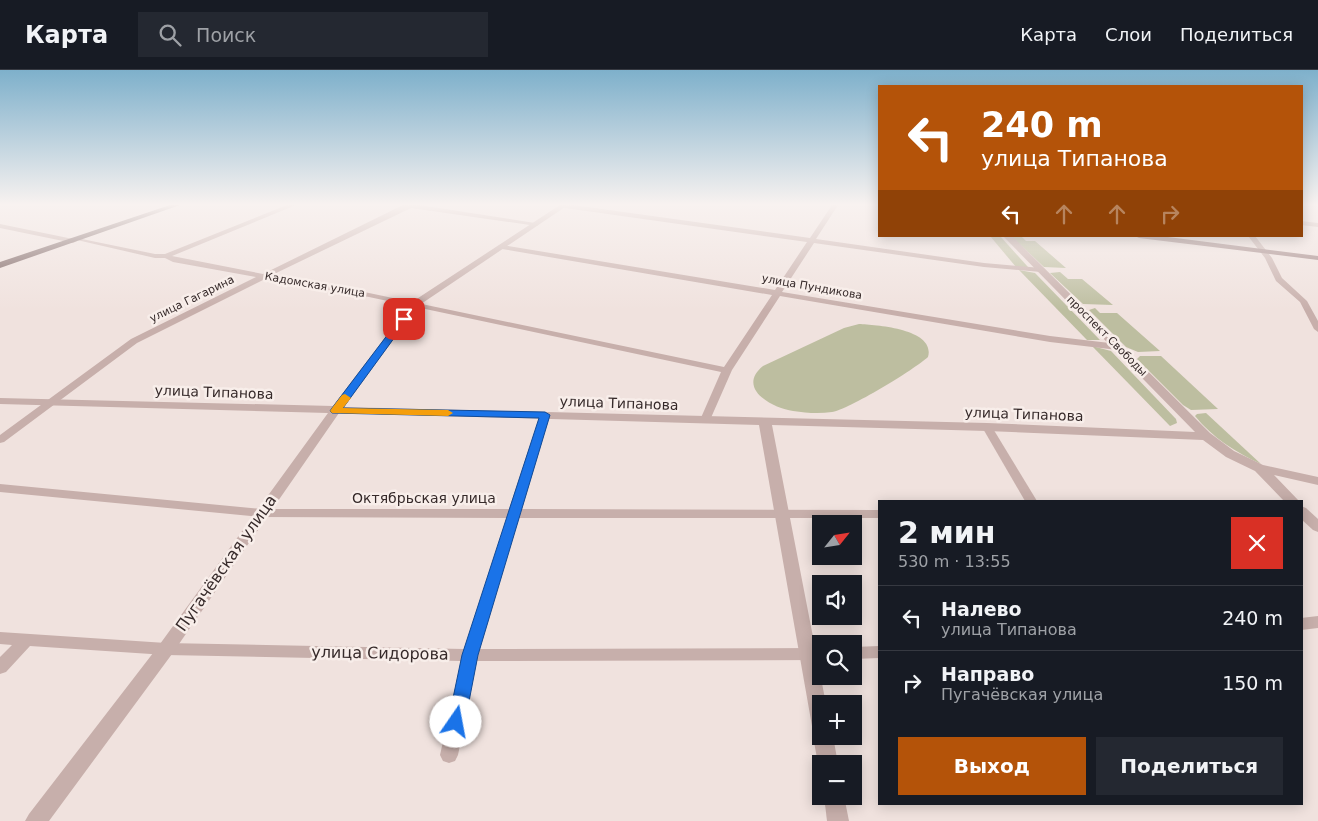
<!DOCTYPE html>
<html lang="ru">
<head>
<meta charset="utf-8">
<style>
	:root { --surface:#171b24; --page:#242831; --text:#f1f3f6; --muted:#9ea1a6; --line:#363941; --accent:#b45309 }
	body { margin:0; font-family:"DejaVu Sans",sans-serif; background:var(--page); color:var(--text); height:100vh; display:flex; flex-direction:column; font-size:19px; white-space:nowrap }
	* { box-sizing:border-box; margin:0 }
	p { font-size:16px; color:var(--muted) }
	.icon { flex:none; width:28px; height:28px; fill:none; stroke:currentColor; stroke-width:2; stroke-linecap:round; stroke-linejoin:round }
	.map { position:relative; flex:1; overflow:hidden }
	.sheet { position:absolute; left:878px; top:430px; width:425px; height:305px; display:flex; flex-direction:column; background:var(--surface); border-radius:0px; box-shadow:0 2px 12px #0003 }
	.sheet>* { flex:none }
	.guide { position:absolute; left:878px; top:15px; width:425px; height:152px; border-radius:0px; box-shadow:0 2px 12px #0003; background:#b45309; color:#fff; overflow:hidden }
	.needle { width:32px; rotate:60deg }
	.buttons { position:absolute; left:812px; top:445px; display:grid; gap:10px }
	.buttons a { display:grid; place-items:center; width:50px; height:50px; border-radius:0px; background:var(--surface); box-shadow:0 2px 12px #0003; font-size:25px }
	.pin { position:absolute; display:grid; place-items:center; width:42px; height:42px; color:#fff; margin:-21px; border-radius:10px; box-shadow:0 2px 8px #0006 }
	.me { position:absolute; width:55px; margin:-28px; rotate:12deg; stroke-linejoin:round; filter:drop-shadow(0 0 4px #0008) }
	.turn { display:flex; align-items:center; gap:18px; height:105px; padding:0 20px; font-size:22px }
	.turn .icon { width:65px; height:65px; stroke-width:2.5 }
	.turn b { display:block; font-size:35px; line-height:42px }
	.lanes { display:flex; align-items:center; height:48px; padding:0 20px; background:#0003; justify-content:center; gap:25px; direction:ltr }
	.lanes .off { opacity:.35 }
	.round { display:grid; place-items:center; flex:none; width:52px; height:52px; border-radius:0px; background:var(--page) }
	.headline { display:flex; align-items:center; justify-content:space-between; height:85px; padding:0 20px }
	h1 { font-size:30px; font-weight:600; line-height:38px }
	.cta { display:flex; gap:10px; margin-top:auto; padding:10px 20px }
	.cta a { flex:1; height:58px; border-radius:0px; background:var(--accent); color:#fff; font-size:20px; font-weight:600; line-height:58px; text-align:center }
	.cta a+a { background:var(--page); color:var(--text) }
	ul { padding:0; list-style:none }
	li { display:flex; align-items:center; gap:15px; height:65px; padding:0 20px; border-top:1px solid var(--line) }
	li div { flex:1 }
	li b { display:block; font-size:19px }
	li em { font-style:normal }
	header { display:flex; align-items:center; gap:30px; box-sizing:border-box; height:70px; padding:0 25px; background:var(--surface); border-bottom:1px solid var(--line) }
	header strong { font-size:24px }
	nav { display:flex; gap:28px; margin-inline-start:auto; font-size:18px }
	.search { width:350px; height:45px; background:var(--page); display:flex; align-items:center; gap:12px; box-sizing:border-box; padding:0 18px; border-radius:0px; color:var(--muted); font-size:19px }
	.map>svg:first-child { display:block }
	.green { fill:#bdbea0 }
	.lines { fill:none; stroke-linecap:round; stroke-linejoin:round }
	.minor { fill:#c7afab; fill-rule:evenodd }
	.tertiary { fill:#c7afab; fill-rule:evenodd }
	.secondary { fill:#9b7e7d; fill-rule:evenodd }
	.primary { fill:#765d5c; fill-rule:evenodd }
	.route { fill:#1a73e8; stroke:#114b97 }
	.slow { fill:#f59e0b }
	.labels { text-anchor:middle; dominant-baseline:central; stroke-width:5; stroke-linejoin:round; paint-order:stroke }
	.far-street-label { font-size:11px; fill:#362a2a; stroke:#f8eeea }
	.street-label { font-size:14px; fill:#362a2a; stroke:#f8eeea }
	.near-street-label { font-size:16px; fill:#362a2a; stroke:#f8eeea }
</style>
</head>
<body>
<header>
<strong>Карта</strong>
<div class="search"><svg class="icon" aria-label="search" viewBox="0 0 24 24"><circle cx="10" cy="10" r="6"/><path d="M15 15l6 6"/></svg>Поиск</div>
<nav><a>Карта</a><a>Слои</a><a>Поделиться</a></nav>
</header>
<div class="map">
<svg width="1318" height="751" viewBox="0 0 1318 751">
	<rect width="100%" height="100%" fill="#f0e2de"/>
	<g class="green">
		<polygon points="990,166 1000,166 1028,197 1016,197"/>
		<polygon points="1011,166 1021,166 1026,171 1035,171 1066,198 1044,197"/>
		<polygon points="1019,200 1035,203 1100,270 1087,270"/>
		<polygon points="1060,202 1068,209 1082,209 1113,235 1083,234 1050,203"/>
		<polygon points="1095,238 1100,243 1117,243 1160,281 1138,282 1126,277 1089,240"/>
		<path d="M 859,254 C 877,255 936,259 928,287 C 915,299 848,340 832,342 C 819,344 806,343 793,341 C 772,338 736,318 763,296 L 844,258 Z"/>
		<polygon points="1092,276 1111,281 1176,349 1177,353 1170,356"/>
		<polygon points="1140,286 1161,286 1218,339 1191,340 1183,335 1137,289"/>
		<path d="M 1206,343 L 1261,394 C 1235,382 1213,368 1195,346 L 1197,344 Z"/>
	</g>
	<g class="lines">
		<g class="minor">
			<polygon points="287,135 296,135 172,186 263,204 403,135 419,135 535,153 538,155 537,156 411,138 272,205 369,223 724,297 772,225 502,179 498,177 502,175 775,220 807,172 565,138 562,136 573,135 810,168 832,135 838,135 816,169 984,193 1041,198 1045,200 1041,202 984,197 814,173 782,222 1050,266 1118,274 1123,277 1118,280 1050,272 780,226 732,300 710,350 705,353 700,350 721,302 369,227 265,209 137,273 4,372 0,373 0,365 131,269 256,207 173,192 165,188 155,188 77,170 77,168 155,184 165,184"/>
			<polygon points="1301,151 1318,153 1318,157 1301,155"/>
			<polygon points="0,154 73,169 77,171 73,173 0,158"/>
			<polygon points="1248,166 1255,166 1272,188 1282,208 1307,231 1318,251 1318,262 1314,259 1300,232 1276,211 1265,188"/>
			<polygon points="545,342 550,345 522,439 879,440 879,448 519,448 480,579 821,578 821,590 477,591 458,685 455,691 449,693 443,691 440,685 461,591 166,585 30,576 6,602 0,604 0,587 12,575 0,574 0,562 166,573 464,579 507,448 262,447 0,422 0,414 262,439 509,439 540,345"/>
			<polygon points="987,354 992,357 1037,431 1025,431 982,357"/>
			<polygon points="1318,546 1318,558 1301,560 1301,548"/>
			<polygon points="879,576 879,588 854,589 854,577"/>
		</g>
		<g class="tertiary">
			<polygon points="560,135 568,135 418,236 344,337 987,353 1195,362 1003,166 1012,166 1210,363 1234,381 1263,395 1318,407 1318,415 1274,405 1299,431 1284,431 1255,401 1226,387 1203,370 987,361 772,355 826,634 821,634 821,666 833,666 838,694 821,694 821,701 818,694 813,666 815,662 812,656 759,355 339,343 172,584 49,751 25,751 29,744 160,574 328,343 0,334 0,328 333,336 412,232"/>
			<polygon points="1301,436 1306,438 1318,449 1318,462 1313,460 1301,449"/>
			<polygon points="824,726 844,726 849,751 827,751"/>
		</g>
		<polygon class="secondary" points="1135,166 1160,166 1318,186 1318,190 1139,168"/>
		<polygon class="primary" points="170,135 180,135 0,198 0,192"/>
	</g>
	<linearGradient id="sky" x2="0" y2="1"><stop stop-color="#7eb0cb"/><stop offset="0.56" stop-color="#f8f2f0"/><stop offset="1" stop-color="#f8f2f0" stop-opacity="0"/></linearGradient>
	<rect width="1318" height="240" fill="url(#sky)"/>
	<polygon class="route" points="401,247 408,249 343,338 545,342 550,345 478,585 465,652 462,657 456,659 450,657 448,652 462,585 539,348 332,343 330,341 332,338"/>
	<polygon class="slow" points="345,324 351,328 343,338 448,340 453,343 448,346 332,343 330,341 332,338 342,325"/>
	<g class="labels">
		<g class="far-street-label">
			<text transform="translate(315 215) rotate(10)">Кадомская улица</text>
			<text transform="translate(812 217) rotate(10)">улица Пундикова</text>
			<text transform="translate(192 229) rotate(-26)">улица Гагарина</text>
			<text transform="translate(1107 266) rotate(45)">проспект Свободы</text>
		</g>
		<g class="street-label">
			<text transform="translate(214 322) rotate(2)">улица Типанова</text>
			<text transform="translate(619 333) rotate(2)">улица Типанова</text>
			<text transform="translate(1024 344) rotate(2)">улица Типанова</text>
			<text x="424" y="428">Октябрьская улица</text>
		</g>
		<g class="near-street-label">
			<text transform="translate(226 493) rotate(-55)">Пугачёвская улица</text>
			<text transform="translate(380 583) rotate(1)">улица Сидорова</text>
		</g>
	</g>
</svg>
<div class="buttons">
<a><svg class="needle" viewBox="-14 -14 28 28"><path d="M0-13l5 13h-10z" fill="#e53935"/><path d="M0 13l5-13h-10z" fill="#9ea1a6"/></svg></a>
<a><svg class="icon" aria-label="sound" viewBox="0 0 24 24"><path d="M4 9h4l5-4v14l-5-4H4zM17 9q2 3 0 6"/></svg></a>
<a><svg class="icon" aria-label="search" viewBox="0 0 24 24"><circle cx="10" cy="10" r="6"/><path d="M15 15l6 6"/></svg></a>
<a>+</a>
<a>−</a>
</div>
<div class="pin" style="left:404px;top:249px;background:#d93025"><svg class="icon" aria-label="arrive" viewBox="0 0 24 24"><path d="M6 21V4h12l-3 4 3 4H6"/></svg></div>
<svg class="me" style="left:456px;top:652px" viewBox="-20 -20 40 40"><circle r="19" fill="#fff"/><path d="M0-13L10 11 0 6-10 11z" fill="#1a73e8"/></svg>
<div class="guide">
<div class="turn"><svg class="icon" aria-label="left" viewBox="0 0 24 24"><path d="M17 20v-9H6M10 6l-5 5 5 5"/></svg><div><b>240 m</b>улица Типанова</div></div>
<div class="lanes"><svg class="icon" aria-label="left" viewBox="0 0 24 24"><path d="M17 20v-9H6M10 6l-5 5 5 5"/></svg><svg class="icon off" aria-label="ahead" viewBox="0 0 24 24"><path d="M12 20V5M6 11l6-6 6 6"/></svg><svg class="icon off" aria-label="ahead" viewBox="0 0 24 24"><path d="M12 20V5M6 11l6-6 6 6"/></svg><svg class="icon off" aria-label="right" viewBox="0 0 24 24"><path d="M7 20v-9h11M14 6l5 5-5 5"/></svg></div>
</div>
<section class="sheet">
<div class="headline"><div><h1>2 мин</h1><p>530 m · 13:55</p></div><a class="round" style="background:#d93025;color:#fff"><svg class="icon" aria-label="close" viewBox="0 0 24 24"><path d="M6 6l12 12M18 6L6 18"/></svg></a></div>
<ul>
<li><svg class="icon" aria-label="left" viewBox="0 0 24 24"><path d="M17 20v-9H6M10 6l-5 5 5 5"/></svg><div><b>Налево</b><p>улица Типанова</p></div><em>240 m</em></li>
<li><svg class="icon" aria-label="right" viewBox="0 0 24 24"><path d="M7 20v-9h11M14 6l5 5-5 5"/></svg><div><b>Направо</b><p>Пугачёвская улица</p></div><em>150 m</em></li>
</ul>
<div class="cta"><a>Выход</a><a>Поделиться</a></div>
</section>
</div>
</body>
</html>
